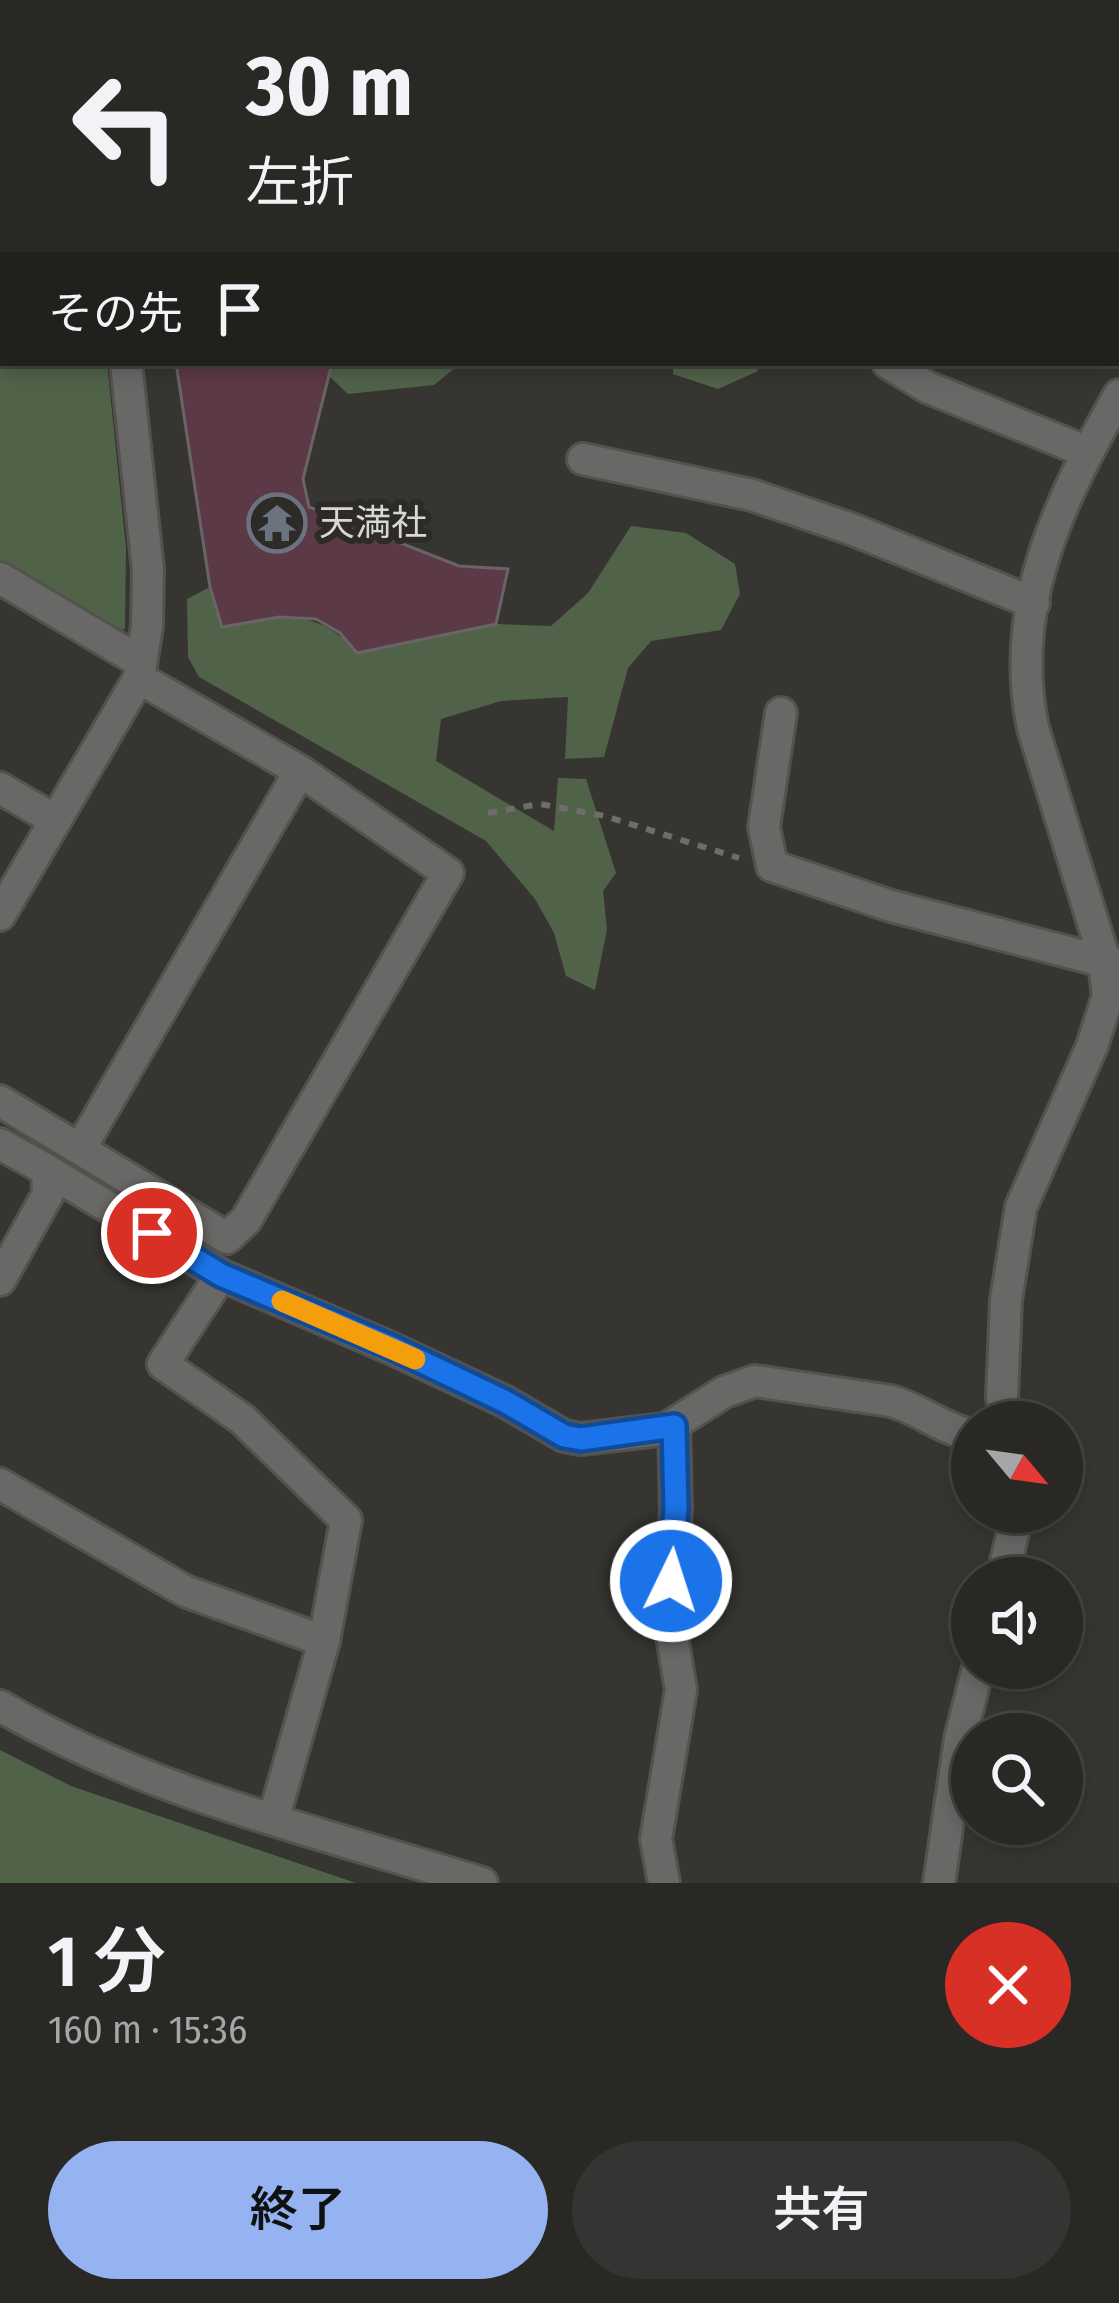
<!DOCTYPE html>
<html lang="ja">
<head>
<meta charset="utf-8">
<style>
	:root { --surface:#292825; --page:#353432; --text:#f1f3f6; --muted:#a5a6a7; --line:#454442; --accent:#95b2f1 }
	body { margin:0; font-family:"Fira Sans Condensed","Noto Sans JP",sans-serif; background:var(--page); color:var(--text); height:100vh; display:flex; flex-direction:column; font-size:45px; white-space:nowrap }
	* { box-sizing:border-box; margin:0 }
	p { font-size:39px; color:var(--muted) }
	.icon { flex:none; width:66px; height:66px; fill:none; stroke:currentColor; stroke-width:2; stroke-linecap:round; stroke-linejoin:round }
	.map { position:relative; height:1883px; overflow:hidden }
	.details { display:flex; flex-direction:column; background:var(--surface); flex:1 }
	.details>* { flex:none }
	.guide { position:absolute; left:0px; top:0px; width:1119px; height:366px; box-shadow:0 6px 18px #0003,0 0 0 3px var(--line); background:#292825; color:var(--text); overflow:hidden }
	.needle { width:78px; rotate:119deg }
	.controls { position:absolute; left:951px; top:1401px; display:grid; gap:24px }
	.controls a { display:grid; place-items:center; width:132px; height:132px; border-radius:50%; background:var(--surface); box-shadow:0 6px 18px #0003,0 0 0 3px var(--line); font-size:60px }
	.pin { position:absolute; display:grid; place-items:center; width:102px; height:102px; color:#fff; margin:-51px; border:6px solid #fff; border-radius:50%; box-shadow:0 3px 12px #0007 }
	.me { position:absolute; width:132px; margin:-66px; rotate:4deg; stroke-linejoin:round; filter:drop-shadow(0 0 9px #0008) }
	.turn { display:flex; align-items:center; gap:42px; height:252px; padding:0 48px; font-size:54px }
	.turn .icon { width:156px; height:156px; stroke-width:2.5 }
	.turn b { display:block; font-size:84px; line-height:102px }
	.then { display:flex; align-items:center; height:114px; padding:0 48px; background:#0003; gap:24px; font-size:45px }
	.round { display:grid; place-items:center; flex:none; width:126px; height:126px; border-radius:63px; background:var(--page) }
	.head { display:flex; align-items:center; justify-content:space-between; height:204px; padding:0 48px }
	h1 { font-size:72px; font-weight:600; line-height:90px }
	.button { display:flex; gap:24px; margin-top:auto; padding:24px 48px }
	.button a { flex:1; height:138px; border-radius:72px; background:var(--accent); color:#111; font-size:48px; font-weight:600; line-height:138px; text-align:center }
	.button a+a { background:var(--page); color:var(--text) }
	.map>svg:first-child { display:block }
	.green { fill:#506349 }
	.building { fill:#5c3946; stroke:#696465; stroke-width:3 }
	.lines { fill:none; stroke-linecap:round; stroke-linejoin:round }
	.minor-casing { stroke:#54524f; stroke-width:36 }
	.path { stroke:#6f6d6a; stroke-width:6; stroke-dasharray:9 9; stroke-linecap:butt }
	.minor { stroke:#6a6867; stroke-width:30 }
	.route-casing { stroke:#114b97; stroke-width:30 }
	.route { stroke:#1a73e8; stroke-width:21 }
	.slow { stroke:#f59e0b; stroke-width:21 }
	.labels { text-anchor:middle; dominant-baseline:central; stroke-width:12; stroke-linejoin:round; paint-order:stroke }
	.poi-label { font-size:36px; fill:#d9d7d5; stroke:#2d2b27; text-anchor:start }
</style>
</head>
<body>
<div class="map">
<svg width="1119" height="1883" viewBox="0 0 1119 1883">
	<rect width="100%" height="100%" fill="#373531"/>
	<g class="green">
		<polygon points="0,135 3,363 107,363 126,548 125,629 110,633 0,568"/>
		<polygon points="333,363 461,363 434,385 348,394 330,377"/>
		<polygon points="673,363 756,363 758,371 718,389 673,374"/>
		<path d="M 631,526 L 686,533 L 735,564 L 740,594 L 721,630 L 651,641 L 628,668 L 604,757 L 565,759 L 568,697 L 501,701 L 441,719 L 436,761 L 554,831 L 558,778 L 586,779 L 616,873 L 603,891 L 607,929 L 595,990 L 566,976 L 554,933 L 535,899 L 486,841 L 199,677 L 188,657 L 187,599 L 210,587 L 223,627 C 281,617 315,605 358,653 L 496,624 L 551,626 L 588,593 Z"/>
		<polygon points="0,1750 71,1786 356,1883 0,1883"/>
	</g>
	<polygon class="building" points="176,363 332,363 303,479 309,507 459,566 508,569 496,624 357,653 340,633 316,619 279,617 222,627 210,587"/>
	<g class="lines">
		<g class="minor-casing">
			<g id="minor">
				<polyline points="121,3 122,0"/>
				<polyline points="955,3 955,0"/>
				<polyline points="0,112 3,113"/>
				<polyline points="888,363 927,387 1087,452"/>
				<polyline points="583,459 752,495 854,530 1034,603"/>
				<polyline points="0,578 141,662"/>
				<polyline points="781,713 764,827 772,866 891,906 1118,965"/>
				<polyline points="0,788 55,820"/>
				<polyline points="0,915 139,678 147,626 148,570 126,363"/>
				<polyline points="0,1101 227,1238 246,1220 448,873 300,771 139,678"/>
				<polyline points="0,1144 47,1170 48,1194 0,1280"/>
				<polyline points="80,1149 300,771"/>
				<path d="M 47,1170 L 221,1275 L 393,1349 L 506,1402 L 564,1436 L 581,1439 L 666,1429 L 724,1392 L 755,1381 L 891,1401 C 920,1409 942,1429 972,1435"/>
				<polyline points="221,1275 163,1364 242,1419 346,1520 324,1641 274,1817"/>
				<path d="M 1006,1422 L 1002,1397 L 1006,1300 L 1021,1207 L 1092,1046 L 1108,996 L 1103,955 L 1033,728 C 1007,604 1061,499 1119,395"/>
				<polyline points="0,1484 185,1591 324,1641"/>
				<polyline points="1002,1578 1018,1512"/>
				<path d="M 0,1706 C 148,1793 319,1832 482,1883"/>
				<polyline points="664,1883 656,1839 681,1690 669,1618 676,1508 674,1426"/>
				<polyline points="939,1883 960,1739 978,1668"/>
			</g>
		</g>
		<polyline class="path" points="488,813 540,804 605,816 739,858"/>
		<use href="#minor" class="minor"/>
	</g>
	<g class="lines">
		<g class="route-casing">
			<polyline id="route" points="152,1233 221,1275 393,1348 506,1402 564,1436 581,1439 674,1426 676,1508 671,1581"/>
		</g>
		<use href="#route" class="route"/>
		<polyline class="slow" points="282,1301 415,1359"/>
	</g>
	<defs>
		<g id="temple-ring" transform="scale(3)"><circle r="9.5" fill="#2d2b27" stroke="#6b7280" stroke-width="1.5"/><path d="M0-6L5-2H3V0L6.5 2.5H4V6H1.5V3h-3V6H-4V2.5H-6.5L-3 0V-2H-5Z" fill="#6b7280"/></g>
	</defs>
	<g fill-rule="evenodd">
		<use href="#temple-ring" x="277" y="523"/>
	</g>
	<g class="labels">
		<g class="poi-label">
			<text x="319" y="523">天満社</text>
		</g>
	</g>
</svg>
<div class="controls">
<a><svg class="needle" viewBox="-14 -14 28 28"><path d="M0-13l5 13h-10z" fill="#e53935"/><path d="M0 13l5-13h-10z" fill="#a5a6a7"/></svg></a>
<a><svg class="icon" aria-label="sound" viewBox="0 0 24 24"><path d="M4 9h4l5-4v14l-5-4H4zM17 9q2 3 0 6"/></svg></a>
<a><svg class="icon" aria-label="search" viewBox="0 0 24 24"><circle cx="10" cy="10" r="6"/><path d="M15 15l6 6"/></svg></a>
</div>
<div class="pin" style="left:152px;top:1233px;background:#d93025"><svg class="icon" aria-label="arrive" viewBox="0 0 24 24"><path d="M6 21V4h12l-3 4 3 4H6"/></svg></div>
<svg class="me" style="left:671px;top:1581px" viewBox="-20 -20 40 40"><circle r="17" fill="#1a73e8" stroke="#fff" stroke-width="3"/><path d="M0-11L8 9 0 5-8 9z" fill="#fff"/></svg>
<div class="guide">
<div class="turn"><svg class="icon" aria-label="left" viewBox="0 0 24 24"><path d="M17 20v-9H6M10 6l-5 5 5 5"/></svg><div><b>30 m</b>左折</div></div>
<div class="then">その先<svg class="icon" aria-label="arrive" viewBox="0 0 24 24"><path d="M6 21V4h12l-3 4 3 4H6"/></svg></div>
</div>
</div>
<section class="details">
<div class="head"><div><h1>1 分</h1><p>160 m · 15:36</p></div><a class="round" style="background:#d93025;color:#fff"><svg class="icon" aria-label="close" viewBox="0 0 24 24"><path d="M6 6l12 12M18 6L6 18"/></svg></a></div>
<div class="button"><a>終了</a><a>共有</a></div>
</section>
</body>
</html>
